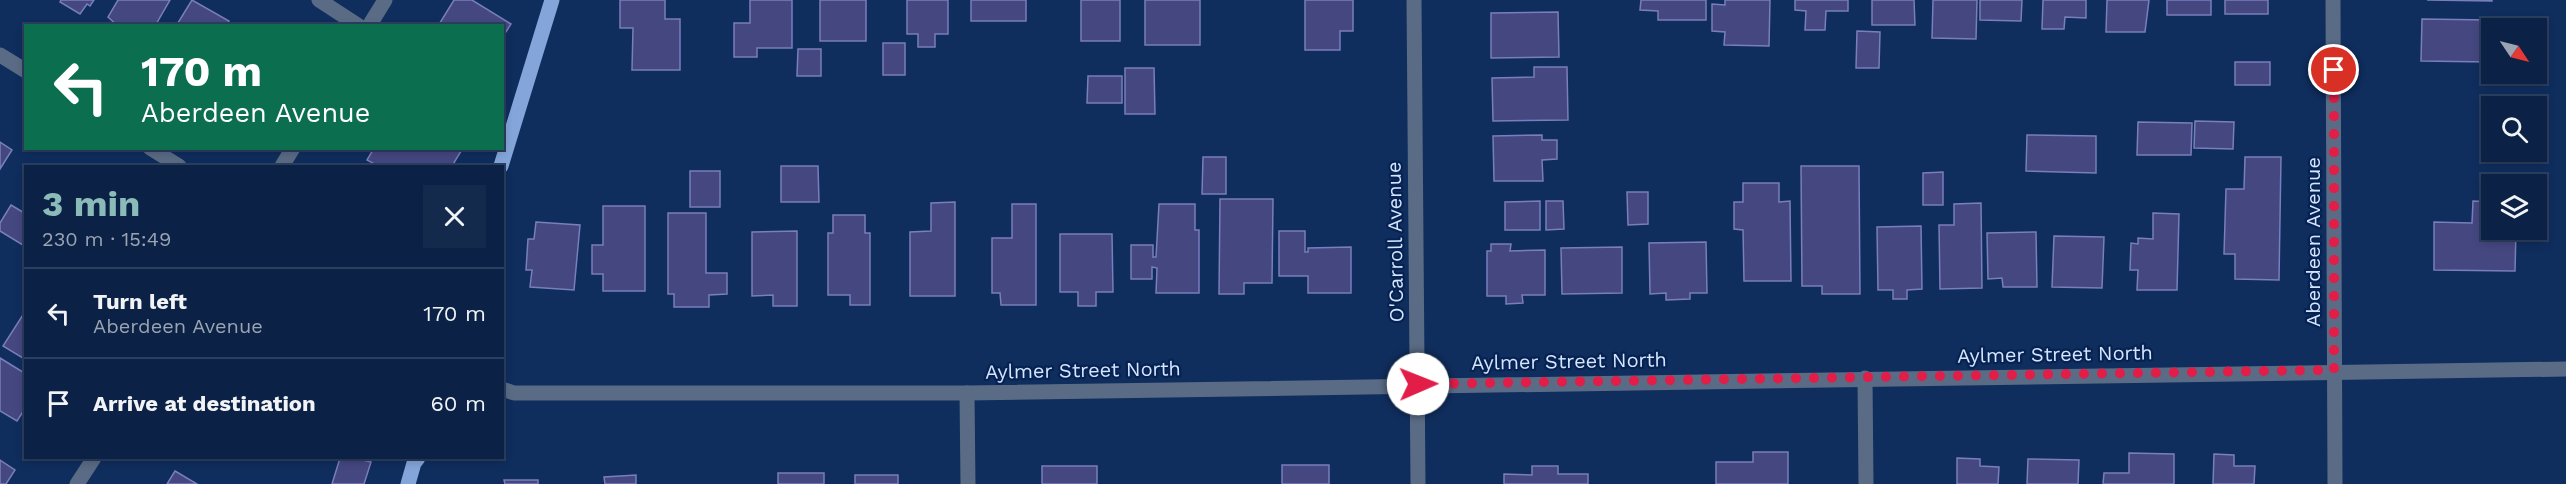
<!DOCTYPE html>
<html lang="en">
<head>
<meta charset="utf-8">
<style>
	:root { --surface:#0b2246; --page:#142a4d; --text:#f1f3f6; --muted:#9aa4b3; --line:#2b3f5f; --accent:#8bbbb9 }
	body { margin:0; font-family:"Work Sans",sans-serif; background:var(--page); color:var(--text); height:100vh; display:flex; flex-direction:column; font-size:22px; white-space:nowrap }
	* { box-sizing:border-box; margin:0 }
	p { font-size:20px; color:var(--muted) }
	.icon { flex:none; width:33px; height:33px; fill:none; stroke:currentColor; stroke-width:2; stroke-linecap:round; stroke-linejoin:round }
	.map { position:relative; flex:1; overflow:hidden }
	.details { position:absolute; left:24px; top:165px; width:480px; height:294px; display:flex; flex-direction:column; background:var(--surface); border-radius:0px; box-shadow:0 3px 9px #0003,0 0 0 2px var(--line) }
	.details>* { flex:none }
	.hud { position:absolute; left:24px; top:24px; width:480px; height:126px; border-radius:0px; box-shadow:0 3px 9px #0003,0 0 0 2px var(--line); background:#0b6e4f; color:#fff; overflow:hidden }
	.needle { width:39px; rotate:125deg }
	.fabs { position:absolute; left:2481px; top:18px; display:grid; gap:12px }
	.fabs a { display:grid; place-items:center; width:66px; height:66px; border-radius:0px; background:var(--surface); box-shadow:0 3px 9px #0003,0 0 0 2px var(--line); font-size:30px }
	.pin { position:absolute; display:grid; place-items:center; width:51px; height:51px; color:#fff; margin:-26px; border:3px solid #fff; border-radius:50%; box-shadow:0 2px 6px #0007 }
	.me { position:absolute; width:66px; margin:-33px; rotate:89deg; stroke-linejoin:round; filter:drop-shadow(0 0 4px #0008) }
	.turn { display:flex; align-items:center; gap:21px; height:126px; padding:0 18px; font-size:27px }
	.turn .icon { width:78px; height:78px; stroke-width:2.5 }
	.turn b { display:block; font-size:42px; line-height:51px }
	.round { display:grid; place-items:center; flex:none; width:63px; height:63px; border-radius:0px; background:var(--page) }
	.overview { display:flex; align-items:center; justify-content:space-between; height:102px; padding:0 18px }
	h1 { font-size:36px; font-weight:700; line-height:45px; color:var(--accent) }
	ul { padding:0; list-style:none }
	li { display:flex; align-items:center; gap:18px; height:90px; padding:0 18px; border-top:2px solid var(--line) }
	li div { flex:1 }
	li b { display:block; font-size:22px }
	li em { font-style:normal }
	.map>svg:first-child { display:block }
	.building { fill:#454781; stroke:#797ebc; stroke-width:1.5 }
	.lines { fill:none; stroke-linecap:round; stroke-linejoin:round }
	.minor { stroke:#5a6b85; stroke-width:15 }
	.major { stroke:#84a5da; stroke-width:15 }
	.route { stroke:#e11d48; stroke-width:10; stroke-dasharray:0 18 }
	.labels { text-anchor:middle; dominant-baseline:central; stroke-width:4.5; stroke-linejoin:round; paint-order:stroke }
	.street-label { font-size:20px; fill:#d5e5fd; stroke:#052252 }
</style>
</head>
<body>
<div class="map">
<svg width="2566" height="484" viewBox="0 0 2566 484">
	<rect width="100%" height="100%" fill="#0f2d5d"/>
	<g class="building">
		<polygon points="61,0 94,0 90,6 87,4 80,14 60,2"/>
		<polygon points="118,0 170,0 155,26 118,26 108,17"/>
		<polygon points="192,0 229,21 226,26 176,26"/>
		<polygon points="454,0 472,0 511,24 502,38 502,26 438,26"/>
		<polygon points="620,0 665,0 665,19 680,19 680,70 632,70 633,28 620,28"/>
		<polygon points="750,0 792,0 792,48 757,48 757,57 734,57 734,23 750,23"/>
		<rect x="820" y="0" width="46" height="41"/>
		<polygon points="907,0 948,0 948,34 935,34 935,47 918,47 918,34 907,34"/>
		<rect x="971" y="0" width="55" height="21"/>
		<rect x="1081" y="0" width="39" height="41"/>
		<rect x="1145" y="0" width="55" height="45"/>
		<polygon points="1305,0 1353,0 1353,31 1340,31 1340,50 1305,50"/>
		<polygon points="1641,0 1706,0 1706,20 1658,20 1658,11 1640,10"/>
		<polygon points="1725,0 1770,0 1769,46 1724,45 1725,32 1712,31 1712,4 1725,5"/>
		<polygon points="1795,0 1848,0 1848,11 1826,11 1825,30 1805,30 1806,11 1795,10"/>
		<polygon points="1872,0 1914,0 1915,25 1872,25"/>
		<polygon points="1933,0 1977,0 1976,39 1932,38"/>
		<polygon points="1980,0 2022,0 2021,21 1980,20"/>
		<polygon points="2043,0 2086,0 2086,18 2065,17 2064,29 2042,29"/>
		<polygon points="2107,0 2149,0 2145,32 2106,32"/>
		<rect x="2167" y="0" width="44" height="15"/>
		<rect x="2225" y="0" width="43" height="14"/>
		<polygon points="2427,0 2492,0 2492,1"/>
		<polygon points="1558,12 1559,57 1491,58 1491,13"/>
		<polygon points="2422,19 2490,20 2489,26 2503,28 2492,28 2489,62 2421,61"/>
		<polygon points="1857,31 1880,32 1879,68 1856,68"/>
		<rect x="883" y="43" width="22" height="32"/>
		<polygon points="798,49 821,49 821,76 797,76"/>
		<rect x="2235" y="62" width="35" height="23"/>
		<polygon points="1534,67 1567,67 1568,120 1493,121 1492,78 1534,77"/>
		<polygon points="1125,68 1154,68 1155,114 1125,114"/>
		<polygon points="1088,76 1122,76 1122,103 1087,103"/>
		<polygon points="2195,121 2234,122 2233,149 2194,148"/>
		<polygon points="2138,122 2192,123 2191,155 2137,155"/>
		<polygon points="1542,135 1542,140 1557,140 1557,159 1542,160 1543,181 1494,181 1493,136"/>
		<polygon points="2027,135 2096,136 2096,173 2026,171"/>
		<polygon points="0,142 12,150 0,169"/>
		<polygon points="374,148 463,148 452,166 378,166 367,160"/>
		<polygon points="1203,157 1226,157 1226,194 1202,194"/>
		<polygon points="2245,157 2281,157 2279,280 2235,279 2235,254 2224,254 2226,189 2244,189"/>
		<polygon points="781,166 818,166 819,202 781,202"/>
		<polygon points="1801,166 1859,166 1860,294 1822,294 1822,286 1802,286"/>
		<rect x="690" y="171" width="30" height="36"/>
		<polygon points="1943,172 1943,205 1923,205 1923,173"/>
		<polygon points="1743,183 1779,183 1779,202 1790,201 1791,281 1744,281 1743,230 1734,229 1734,202 1743,202"/>
		<polygon points="1627,192 1648,192 1648,224 1628,225"/>
		<polygon points="1220,199 1273,199 1272,283 1244,283 1244,294 1219,294"/>
		<polygon points="1540,201 1540,230 1505,230 1505,202"/>
		<polygon points="1546,201 1563,201 1564,229 1546,230"/>
		<polygon points="2473,201 2492,202 2492,230 2516,230 2515,271 2434,270 2434,222 2472,223"/>
		<polygon points="955,202 955,296 910,296 910,232 931,231 931,203"/>
		<polygon points="1981,203 1982,288 1940,289 1939,225 1954,225 1954,204"/>
		<polygon points="1012,204 1036,204 1036,305 1001,305 1000,293 992,293 992,238 1012,238"/>
		<polygon points="1159,204 1195,204 1195,230 1199,230 1199,293 1156,293 1157,268 1152,267 1152,279 1131,279 1131,245 1153,245 1153,257 1156,257"/>
		<polygon points="11,205 26,214 26,247 0,231 0,223"/>
		<polygon points="603,206 645,206 645,291 603,291 603,274 592,274 592,245 603,245"/>
		<polygon points="668,213 706,213 706,273 727,273 727,294 709,295 709,307 674,307 674,294 668,294"/>
		<polygon points="2153,213 2179,214 2177,290 2137,290 2138,270 2130,270 2131,243 2138,244 2138,238 2153,239"/>
		<polygon points="833,215 865,215 865,233 870,233 870,305 850,305 850,295 828,295 828,233 833,233"/>
		<polygon points="536,222 580,225 574,290 530,287 532,270 526,270 528,239 534,239"/>
		<polygon points="1921,226 1922,289 1907,290 1907,299 1893,299 1893,290 1878,290 1877,227"/>
		<polygon points="797,231 797,306 773,306 773,295 752,296 752,232"/>
		<polygon points="1279,231 1305,231 1305,252 1308,252 1308,248 1351,247 1351,293 1308,293 1308,276 1279,276"/>
		<polygon points="2036,232 2037,287 2003,287 2002,278 1988,279 1987,233"/>
		<polygon points="1060,234 1112,234 1113,292 1096,292 1096,306 1078,306 1078,292 1060,292"/>
		<polygon points="2054,236 2104,237 2102,288 2052,287"/>
		<polygon points="1706,242 1707,293 1690,293 1690,299 1666,300 1666,293 1650,294 1649,243"/>
		<polygon points="1491,244 1511,244 1510,251 1545,250 1545,295 1522,295 1523,303 1506,304 1506,296 1487,296 1487,251 1491,251"/>
		<polygon points="1622,247 1622,293 1562,294 1561,248"/>
		<polygon points="26,310 26,360 3,346"/>
		<polygon points="0,358 26,374 26,407 17,421 0,411"/>
		<polygon points="1753,452 1788,452 1788,484 1716,484 1716,462 1753,462"/>
		<polygon points="2129,453 2174,454 2174,484 2103,484 2104,473 2129,473"/>
		<polygon points="2214,454 2234,455 2234,466 2255,466 2254,484 2213,484"/>
		<polygon points="340,458 355,458 371,462 364,484 332,484"/>
		<polygon points="1957,458 1980,459 1980,466 1999,467 1998,484 1957,484"/>
		<polygon points="2028,459 2079,460 2078,484 2027,484"/>
		<polygon points="0,460 15,470 6,484 0,484"/>
		<rect x="1282" y="465" width="47" height="19"/>
		<rect x="1042" y="466" width="55" height="18"/>
		<polygon points="1532,466 1558,466 1558,474 1588,474 1588,484 1504,484 1504,474 1532,475"/>
		<polygon points="175,471 197,484 167,484"/>
		<rect x="778" y="473" width="46" height="11"/>
		<polygon points="636,475 636,484 605,484 604,477"/>
		<rect x="855" y="475" width="43" height="9"/>
		<polygon points="504,480 538,480 538,484 505,484"/>
	</g>
	<g class="lines">
		<g class="minor">
			<polyline points="319,0 359,26"/>
			<polyline points="1414,0 1418,484"/>
			<polyline points="2333,0 2335,484"/>
			<polyline points="369,26 385,0"/>
			<polyline points="0,55 26,71"/>
			<polyline points="150,148 179,166"/>
			<polyline points="282,166 293,148"/>
			<polyline points="1865,378 1866,484"/>
			<polyline points="502,389 514,393 967,393 2566,369"/>
			<polyline points="967,393 968,484"/>
			<polyline points="77,484 94,458"/>
		</g>
		<g class="major">
			<polyline points="501,166 552,0"/>
			<polyline points="408,484 414,463 418,458"/>
		</g>
	</g>
	<g class="lines">
		<polyline class="route" points="1418,384 2334,370 2334,70"/>
	</g>
	<g class="labels">
		<g class="street-label">
			<text transform="translate(1395 242) rotate(-91)">O'Carroll Avenue</text>
			<text transform="translate(2313 242) rotate(-90)">Aberdeen Avenue</text>
			<text transform="translate(2055 354) rotate(-1)">Aylmer Street North</text>
			<text transform="translate(1569 361) rotate(-1)">Aylmer Street North</text>
			<text transform="translate(1083 370) rotate(-1)">Aylmer Street North</text>
		</g>
	</g>
</svg>
<div class="fabs">
<a><svg class="needle" viewBox="-14 -14 28 28"><path d="M0-13l5 13h-10z" fill="#e53935"/><path d="M0 13l5-13h-10z" fill="#9aa4b3"/></svg></a>
<a><svg class="icon" aria-label="search" viewBox="0 0 24 24"><circle cx="10" cy="10" r="6"/><path d="M15 15l6 6"/></svg></a>
<a><svg class="icon" aria-label="layers" viewBox="0 0 24 24"><path d="M12 4l9 5-9 5-9-5zM3 14l9 5 9-5"/></svg></a>
</div>
<div class="pin" style="left:2334px;top:70px;background:#d93025"><svg class="icon" aria-label="arrive" viewBox="0 0 24 24"><path d="M6 21V4h12l-3 4 3 4H6"/></svg></div>
<svg class="me" style="left:1418px;top:384px" viewBox="-20 -20 40 40"><circle r="19" fill="#fff"/><path d="M0-13L10 11 0 6-10 11z" fill="#e11d48"/></svg>
<div class="hud">
<div class="turn"><svg class="icon" aria-label="left" viewBox="0 0 24 24"><path d="M17 20v-9H6M10 6l-5 5 5 5"/></svg><div><b>170 m</b>Aberdeen Avenue</div></div>
</div>
<section class="details">
<div class="overview"><div><h1>3 min</h1><p>230 m · 15:49</p></div><a class="round"><svg class="icon" aria-label="close" viewBox="0 0 24 24"><path d="M6 6l12 12M18 6L6 18"/></svg></a></div>
<ul>
<li><svg class="icon" aria-label="left" viewBox="0 0 24 24"><path d="M17 20v-9H6M10 6l-5 5 5 5"/></svg><div><b>Turn left</b><p>Aberdeen Avenue</p></div><em>170 m</em></li>
<li><svg class="icon" aria-label="arrive" viewBox="0 0 24 24"><path d="M6 21V4h12l-3 4 3 4H6"/></svg><div><b>Arrive at destination</b></div><em>60 m</em></li>
</ul>
</section>
</div>
</body>
</html>
